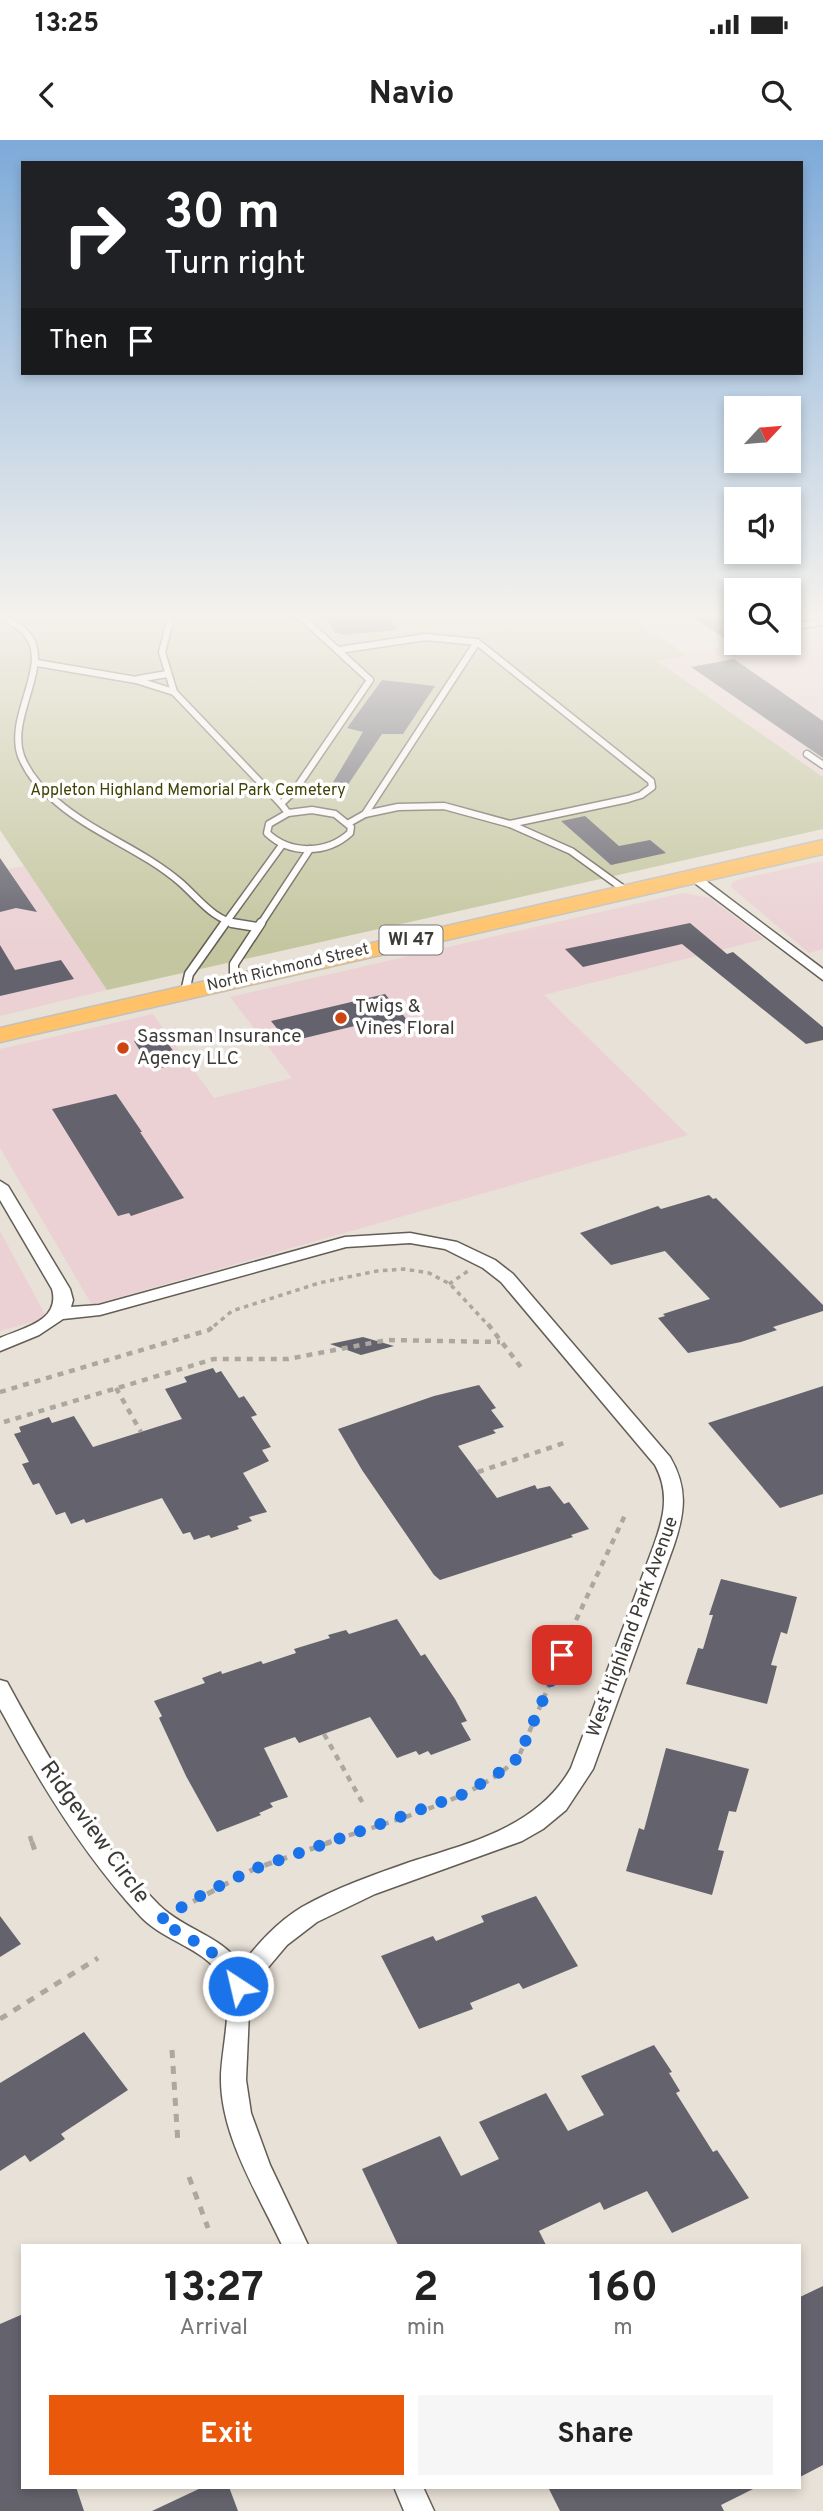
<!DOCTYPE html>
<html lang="en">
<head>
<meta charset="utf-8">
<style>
	:root { --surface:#fff; --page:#f6f6f6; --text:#222; --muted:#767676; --accent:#ea580c }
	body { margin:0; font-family:Overpass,sans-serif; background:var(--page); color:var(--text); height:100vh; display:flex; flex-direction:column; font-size:26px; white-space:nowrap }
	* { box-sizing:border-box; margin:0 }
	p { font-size:23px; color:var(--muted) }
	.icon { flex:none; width:38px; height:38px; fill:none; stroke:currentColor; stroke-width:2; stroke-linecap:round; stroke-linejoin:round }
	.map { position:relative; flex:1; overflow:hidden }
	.panel { position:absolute; left:21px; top:2104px; width:780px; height:245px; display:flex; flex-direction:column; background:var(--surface); border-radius:0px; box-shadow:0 4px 10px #0003 }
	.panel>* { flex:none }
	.top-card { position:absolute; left:21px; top:21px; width:782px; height:214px; border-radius:0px; box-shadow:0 4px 10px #0003; background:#202124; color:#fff; overflow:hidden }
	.needle { width:46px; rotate:64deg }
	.tools { position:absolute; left:724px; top:256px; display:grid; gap:14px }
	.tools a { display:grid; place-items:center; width:77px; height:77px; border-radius:0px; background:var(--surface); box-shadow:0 4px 10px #0003; font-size:35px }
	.pin { position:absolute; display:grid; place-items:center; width:60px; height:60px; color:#fff; margin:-30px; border-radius:14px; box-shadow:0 4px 10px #0006 }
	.me { position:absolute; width:77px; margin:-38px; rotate:325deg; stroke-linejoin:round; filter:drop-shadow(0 0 5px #0008) }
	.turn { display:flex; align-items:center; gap:24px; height:147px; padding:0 28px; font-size:32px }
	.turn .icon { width:91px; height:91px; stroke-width:2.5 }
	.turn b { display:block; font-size:49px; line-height:60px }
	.then { display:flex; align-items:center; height:66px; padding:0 28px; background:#0003; gap:14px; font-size:26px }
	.eta { display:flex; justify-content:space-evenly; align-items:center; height:119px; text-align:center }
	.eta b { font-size:42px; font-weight:700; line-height:49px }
	.cta { display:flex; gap:14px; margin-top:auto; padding:14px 28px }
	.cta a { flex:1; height:80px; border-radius:0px; background:var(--accent); color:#fff; font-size:28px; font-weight:700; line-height:80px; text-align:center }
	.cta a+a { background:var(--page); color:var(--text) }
	.status { display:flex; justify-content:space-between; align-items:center; height:49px; padding:0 35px; background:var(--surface); direction:ltr }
	.status svg { height:19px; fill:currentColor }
	header { display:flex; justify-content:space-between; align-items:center; height:91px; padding:0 28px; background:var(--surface); font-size:32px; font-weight:700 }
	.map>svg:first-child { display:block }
	.commercial { fill:#ebd1d4 }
	.green { fill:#c3c69f }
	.building { fill:#64636d }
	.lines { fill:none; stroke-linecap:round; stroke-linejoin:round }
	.service-far1-casing { stroke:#635d55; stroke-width:9 }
	.service-casing { stroke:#635d55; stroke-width:11 }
	.minor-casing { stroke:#635d55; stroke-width:3 }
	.tertiary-casing { stroke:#635d55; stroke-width:3 }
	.primary-casing { stroke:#c1c0bf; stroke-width:3 }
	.path-far2 { stroke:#aca79f; stroke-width:3.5; stroke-dasharray:4.5 4.5; stroke-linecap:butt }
	.path-far1 { stroke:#aca79f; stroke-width:4.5; stroke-dasharray:6 6; stroke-linecap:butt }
	.path { stroke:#aca79f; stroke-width:5; stroke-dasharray:8 8; stroke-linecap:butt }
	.service-far1 { stroke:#fff; stroke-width:6 }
	.service { stroke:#fff; stroke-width:8 }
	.minor { fill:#fff; fill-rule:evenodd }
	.tertiary { fill:#fff; fill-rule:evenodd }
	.primary { fill:#ffc268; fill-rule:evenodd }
	.route { stroke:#1a73e8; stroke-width:12; stroke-dasharray:0 21.6 }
	.poi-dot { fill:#cd4612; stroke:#fff; stroke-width:2.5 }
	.labels { text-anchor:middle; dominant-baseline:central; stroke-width:7; stroke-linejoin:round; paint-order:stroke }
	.far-park-label { font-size:16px; fill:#414204; stroke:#fff }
	.far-street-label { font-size:16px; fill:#3d3b37; stroke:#fff }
	.shield { fill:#fff; stroke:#777673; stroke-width:2 }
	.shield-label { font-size:18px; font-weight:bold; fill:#3d3b37 }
	.poi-label { font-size:19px; fill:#3d3b37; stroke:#fff; text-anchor:start }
	.street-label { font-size:19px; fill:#3d3b37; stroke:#fff }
	.near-street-label { font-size:23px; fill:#3d3b37; stroke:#fff }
</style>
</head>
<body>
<div class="status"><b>13:25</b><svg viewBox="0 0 49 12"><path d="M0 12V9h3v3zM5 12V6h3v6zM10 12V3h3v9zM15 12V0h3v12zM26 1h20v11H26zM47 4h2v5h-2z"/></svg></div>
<header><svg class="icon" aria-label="back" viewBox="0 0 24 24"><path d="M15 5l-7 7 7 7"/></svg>Navio<svg class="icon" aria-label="search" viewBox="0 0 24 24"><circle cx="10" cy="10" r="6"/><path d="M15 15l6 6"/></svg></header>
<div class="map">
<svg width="823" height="2371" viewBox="0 0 823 2371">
	<rect width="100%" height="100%" fill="#e8e1d7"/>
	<g class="commercial">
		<polygon points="823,487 823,637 656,520 748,502 789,502 789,494"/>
		<polygon points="823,721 823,809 809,813 731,747 733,742 740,739"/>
		<polygon points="24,726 107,850 0,876 0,731"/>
		<polygon points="683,753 710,758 764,799 544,855 688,995 92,1165 0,1008 0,909 153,874 214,958 292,938 230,857"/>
		<polygon points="0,1091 47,1178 0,1191"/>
	</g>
	<polygon class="green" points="0,474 626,474 686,515 657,521 823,637 823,689 107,850 0,690"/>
	<g class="building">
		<polygon points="324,474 388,474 397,490 342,495 340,493 335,493"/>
		<polygon points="689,474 737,477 737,507"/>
		<polygon points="734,519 823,581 823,618 691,527"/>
		<polygon points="382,540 435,546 403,594 382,594 343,652 332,644 363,592 347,588"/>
		<polygon points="585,676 619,706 650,700 666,713 611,725 561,681"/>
		<polygon points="0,718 37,772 16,768 0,772"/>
		<polygon points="690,783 727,814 733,812 823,887 823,900 806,904 682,804 583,827 565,809"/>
		<polygon points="0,805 15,830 61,820 74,839 0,856"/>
		<polygon points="385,854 409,882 371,894 363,884 288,902 271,881"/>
		<polygon points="161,894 182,923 152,930 134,901"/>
		<polygon points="116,954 142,992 140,992 184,1058 131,1076 129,1073 118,1076 52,969"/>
		<polygon points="709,1055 713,1059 716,1058 823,1165 823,1171 773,1187 777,1190 741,1202 688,1213 658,1178 665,1176 663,1174 710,1159 665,1111 611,1125 580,1093 658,1066 661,1069"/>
		<polygon points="363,1197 394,1206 361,1215 330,1204"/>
		<polygon points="213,1228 216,1233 221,1231 239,1258 244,1256 257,1275 251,1277 271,1307 262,1310 269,1321 243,1333 267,1372 249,1377 252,1381 237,1386 239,1389 211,1398 209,1395 194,1400 190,1392 183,1394 162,1358 86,1383 84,1379 71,1384 65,1372 56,1375 39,1343 33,1345 22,1324 29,1322 14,1294 21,1292 19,1287 49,1277 52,1283 74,1276 93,1307 182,1279 165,1249 187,1242 184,1237"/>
		<polygon points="479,1245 496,1268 491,1270 504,1287 493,1290 496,1293 458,1306 497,1358 535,1345 537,1349 550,1346 564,1364 569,1362 589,1389 571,1395 573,1397 440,1440 434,1435 362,1330 338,1289 434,1256"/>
		<polygon points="823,1246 823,1354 780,1368 708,1283"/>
		<polygon points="721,1439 797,1457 787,1494 781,1492 771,1525 777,1526 767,1564 686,1544 698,1508 703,1509 713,1475 709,1475"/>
		<polygon points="397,1479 421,1516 425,1514 455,1559 467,1581 461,1583 471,1600 431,1615 428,1611 419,1615 416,1611 397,1618 370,1577 299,1603 295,1597 264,1608 288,1657 270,1663 273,1667 259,1673 261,1675 217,1692 186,1636 159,1578 162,1576 154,1561 205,1543 202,1538 221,1531 222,1534 261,1521 263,1524 296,1513 294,1509 330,1498 328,1495 346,1490 349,1494"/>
		<polygon points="666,1608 749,1629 736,1672 729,1671 718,1710 724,1711 712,1755 626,1731 639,1688 644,1690"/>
		<polygon points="536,1756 578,1826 523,1849 519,1843 470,1863 473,1869 419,1889 381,1816 433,1796 436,1801 484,1782 481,1776"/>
		<polygon points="0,1776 21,1804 0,1817"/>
		<polygon points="84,1892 128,1950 61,1994 65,1999 30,2022 25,2015 0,2031 0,1943"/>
		<polygon points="654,1905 672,1932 669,1933 680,1951 676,1953 713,2012 717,2010 749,2058 672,2093 647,2051 604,2070 600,2062 539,2091 546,2105 398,2105 362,2029 440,1996 461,2036 499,2019 479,1982 546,1953 568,1991 604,1975 581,1936"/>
		<polygon points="823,2146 823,2325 800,2337 800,2157"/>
		<polygon points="23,2174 23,2347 76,2347 84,2371 0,2371 0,2184"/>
		<polygon points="203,2347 229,2347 238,2371 152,2371"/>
		<polygon points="548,2347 757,2347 721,2365 724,2371 560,2371"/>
	</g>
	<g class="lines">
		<g class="service-far1-casing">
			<g id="service-far1">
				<polyline points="172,474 162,512 174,552 281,664"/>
				<path d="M 0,476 C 7,480 17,484 23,490 C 57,520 6,574 21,616 C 28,634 42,650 57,662 C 94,694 143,710 181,743 C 201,761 213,780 241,785"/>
				<polyline points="339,510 426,497 477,502 651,641 652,647 641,655 628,659 510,684 444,666 398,667 365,674"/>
				<polyline points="37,523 136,540 174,552"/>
				<polyline points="138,539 167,534"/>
				<polyline points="807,614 823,625"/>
				<path d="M 312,670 L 335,674 L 351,687 L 350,693 C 327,714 290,715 267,693 L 269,684 L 288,673 Z"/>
				<polyline points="288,673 281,664 295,650 370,540 308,483 294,474"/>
				<polyline points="349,683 365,674 477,502"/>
				<polyline points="510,684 571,711 625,750"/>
				<polyline points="224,785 282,705"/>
				<polyline points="260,785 310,709"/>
			</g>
		</g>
		<g class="service-casing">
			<g id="service">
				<polyline points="232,783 257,787"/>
				<polyline points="234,840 234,824 261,783"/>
				<polyline points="185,852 189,834 225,783"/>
			</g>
		</g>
		<g class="minor-casing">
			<g id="minor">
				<polygon points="823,479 823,485 789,490 789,484"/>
				<polygon points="693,731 823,829 823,840 688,738 686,735"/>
				<path d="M 0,1041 L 8,1046 L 70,1149 L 73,1160 L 71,1167 L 99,1165 L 345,1097 L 410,1093 L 457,1102 L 495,1120 L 513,1134 L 670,1317 C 688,1348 685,1372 674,1405 L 593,1629 L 566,1670 L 543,1689 L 522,1701 L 375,1754 L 317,1782 L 287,1805 L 250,1849 L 246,1940 L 251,1973 L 270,2025 L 308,2105 L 282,2105 C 258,2054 220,1995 221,1937 C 221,1911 235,1859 222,1837 C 204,1808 164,1801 141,1777 C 86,1718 42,1647 4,1576 L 0,1569 L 0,1540 L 7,1542 C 50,1621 95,1701 159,1765 C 183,1789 222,1796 241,1825 C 259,1803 277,1782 302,1767 C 336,1748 373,1735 410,1722 C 470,1703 538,1687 571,1628 L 654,1405 C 664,1377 670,1353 655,1325 L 501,1142 L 483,1128 L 445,1109 L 410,1103 L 346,1107 L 100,1175 L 63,1179 L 39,1195 L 0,1211 L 0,1198 C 23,1188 61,1181 52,1149 L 0,1060 Z"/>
				<polygon points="394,2347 423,2347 434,2371 404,2371"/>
			</g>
		</g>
		<g class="tertiary-casing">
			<polygon id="tertiary" points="813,474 823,474 823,480"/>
		</g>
		<g class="primary-casing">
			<polygon id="primary" points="823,700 823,714 0,902 0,888"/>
		</g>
		<g class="path-far2">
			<polyline points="449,1144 468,1131"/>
			<polyline points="214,1186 232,1171 319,1143 377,1131 404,1129 429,1133 450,1144 489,1186"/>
		</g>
		<g class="path-far1">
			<polyline points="488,1184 523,1230"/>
			<polyline points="116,1248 141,1292"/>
			<polyline points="0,1252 209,1190 216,1184"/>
			<polyline points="4,1282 214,1219 288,1219 387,1200 500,1202"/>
			<polyline points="478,1332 564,1303"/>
			<polyline points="571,1491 626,1373"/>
			<polyline points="324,1594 365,1667"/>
			<polyline points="30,1696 32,1703"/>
			<path d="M 326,1703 C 382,1683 480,1660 519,1616 L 562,1515"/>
		</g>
		<g class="path">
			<polyline points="32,1702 35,1711"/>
			<polyline points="179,1769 254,1729 331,1702"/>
			<polyline points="0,1879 98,1818"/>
			<polyline points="172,1910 178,2004"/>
			<polyline points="189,2037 208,2088"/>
		</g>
		<use href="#service-far1" class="service-far1"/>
		<use href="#service" class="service"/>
		<use href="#minor" class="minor"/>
		<use href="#tertiary" class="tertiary"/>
		<use href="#primary" class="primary"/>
	</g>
	<linearGradient id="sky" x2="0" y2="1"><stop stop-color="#7daad9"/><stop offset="0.59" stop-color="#f5f2ed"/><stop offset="1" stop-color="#f5f2ed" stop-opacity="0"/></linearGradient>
	<rect width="823" height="806" fill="url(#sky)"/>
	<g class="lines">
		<path class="route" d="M 238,1846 C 228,1812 186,1800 160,1780 L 207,1752 L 254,1729 L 464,1654 L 510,1626 L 519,1616 L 562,1515"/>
	</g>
	<g class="poi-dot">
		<circle cx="341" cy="878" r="7"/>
		<circle cx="123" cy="908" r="7"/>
	</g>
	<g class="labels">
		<g class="far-park-label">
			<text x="188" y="651">Appleton Highland Memorial Park Cemetery</text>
		</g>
		<g class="far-street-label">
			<text transform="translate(288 828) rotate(-13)">North Richmond Street</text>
		</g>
		<rect class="shield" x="379.5" y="785.5" width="63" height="29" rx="5"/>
		<g class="shield-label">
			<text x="411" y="800">WI 47</text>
		</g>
		<g class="poi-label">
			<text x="355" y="867">Twigs &amp;<tspan x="355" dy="22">Vines Floral</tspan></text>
			<text x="137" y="897">Sassman Insurance<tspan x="137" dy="22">Agency LLC</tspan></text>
		</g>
		<g class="street-label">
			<text transform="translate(633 1487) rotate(-70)">West Highland Park Avenue</text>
		</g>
		<g class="near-street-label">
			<text transform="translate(94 1693) rotate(54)">Ridgeview Circle</text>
		</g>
	</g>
</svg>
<div class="tools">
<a><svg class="needle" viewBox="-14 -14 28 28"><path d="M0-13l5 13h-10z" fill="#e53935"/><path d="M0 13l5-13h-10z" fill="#767676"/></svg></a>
<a><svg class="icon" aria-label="sound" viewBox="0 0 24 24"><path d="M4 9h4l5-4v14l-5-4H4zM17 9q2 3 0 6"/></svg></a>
<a><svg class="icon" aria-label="search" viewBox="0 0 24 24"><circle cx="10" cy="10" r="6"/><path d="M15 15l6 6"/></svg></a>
</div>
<div class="pin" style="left:562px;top:1515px;background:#d93025"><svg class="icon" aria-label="arrive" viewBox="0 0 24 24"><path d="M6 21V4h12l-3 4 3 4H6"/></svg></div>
<svg class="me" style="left:238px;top:1846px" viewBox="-20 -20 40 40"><circle r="17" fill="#1a73e8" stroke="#fff" stroke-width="3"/><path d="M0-11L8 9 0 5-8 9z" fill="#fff"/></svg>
<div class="top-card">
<div class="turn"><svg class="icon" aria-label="right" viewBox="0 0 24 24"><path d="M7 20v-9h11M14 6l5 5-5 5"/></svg><div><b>30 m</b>Turn right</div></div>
<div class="then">Then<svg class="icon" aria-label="arrive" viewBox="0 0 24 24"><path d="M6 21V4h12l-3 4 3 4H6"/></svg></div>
</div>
<section class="panel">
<div class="eta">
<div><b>13:27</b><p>Arrival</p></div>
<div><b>2</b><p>min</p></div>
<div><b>160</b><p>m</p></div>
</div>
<div class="cta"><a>Exit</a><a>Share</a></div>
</section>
</div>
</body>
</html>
